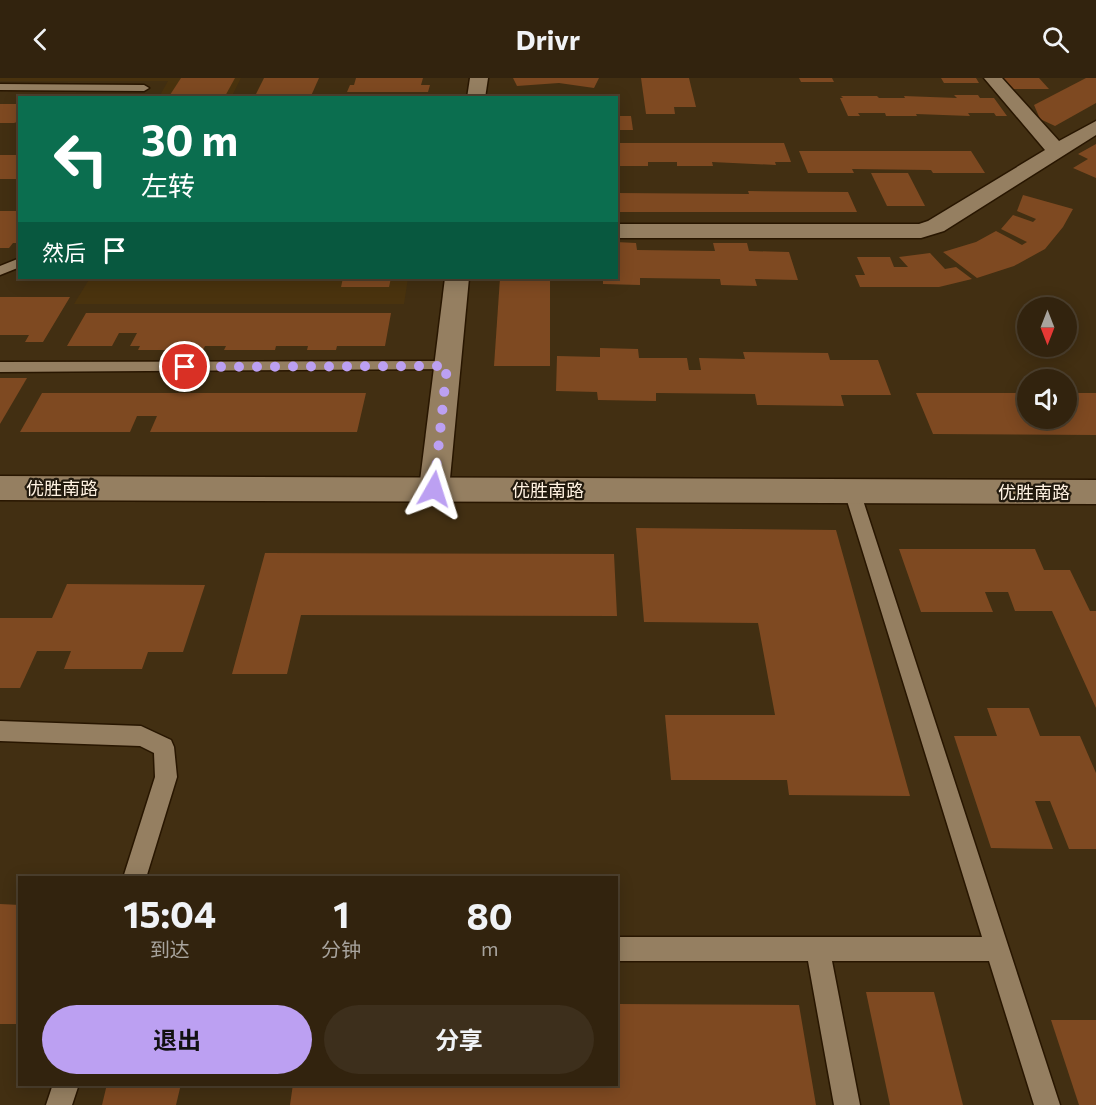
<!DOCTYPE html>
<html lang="zh">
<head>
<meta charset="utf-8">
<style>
	:root { --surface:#32230e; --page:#3d2f1c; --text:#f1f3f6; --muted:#a8a49e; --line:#4d402e; --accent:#bca0f2 }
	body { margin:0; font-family:Commissioner,"Noto Sans SC",sans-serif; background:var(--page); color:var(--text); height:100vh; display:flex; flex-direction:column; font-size:22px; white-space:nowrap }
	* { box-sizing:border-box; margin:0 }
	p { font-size:20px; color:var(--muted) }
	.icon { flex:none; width:33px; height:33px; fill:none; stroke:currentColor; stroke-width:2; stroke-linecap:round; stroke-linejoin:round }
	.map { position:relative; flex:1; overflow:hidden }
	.sheet { position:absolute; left:18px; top:798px; width:600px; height:210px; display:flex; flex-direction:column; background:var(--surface); border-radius:0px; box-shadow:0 3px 15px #0003,0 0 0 2px var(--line) }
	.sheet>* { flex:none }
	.banner { position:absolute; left:18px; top:18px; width:600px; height:183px; border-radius:0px; box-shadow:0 3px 15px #0003,0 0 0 2px var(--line); background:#0b6e4f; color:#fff; overflow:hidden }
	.needle { width:39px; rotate:180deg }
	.tools { position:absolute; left:1017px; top:219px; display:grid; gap:12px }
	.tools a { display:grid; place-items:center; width:60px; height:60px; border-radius:50%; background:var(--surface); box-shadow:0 3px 15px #0003,0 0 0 2px var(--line); font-size:30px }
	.pin { position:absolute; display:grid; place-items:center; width:51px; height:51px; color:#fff; margin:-26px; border:3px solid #fff; border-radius:50%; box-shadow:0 2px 6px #0007 }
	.me { position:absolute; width:66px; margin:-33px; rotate:6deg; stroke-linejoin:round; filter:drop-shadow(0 0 4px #0008) }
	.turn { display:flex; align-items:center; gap:21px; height:126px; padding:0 24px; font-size:27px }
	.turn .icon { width:78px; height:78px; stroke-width:2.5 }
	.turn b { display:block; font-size:42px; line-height:51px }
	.then { display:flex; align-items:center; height:57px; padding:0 24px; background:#0003; gap:12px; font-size:22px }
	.eta { display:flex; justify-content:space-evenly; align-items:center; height:102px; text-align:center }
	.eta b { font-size:36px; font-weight:700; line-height:42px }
	.primary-button { display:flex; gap:12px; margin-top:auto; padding:12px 24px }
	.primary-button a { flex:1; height:69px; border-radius:36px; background:var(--accent); color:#111; font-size:24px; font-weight:700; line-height:69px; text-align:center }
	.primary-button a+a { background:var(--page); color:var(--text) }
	header { display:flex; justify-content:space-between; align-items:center; height:78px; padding:0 24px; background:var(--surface); font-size:27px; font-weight:700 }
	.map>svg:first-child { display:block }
	.built { fill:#4a330e }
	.building { fill:#7e4921 }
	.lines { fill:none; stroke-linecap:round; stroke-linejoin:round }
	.service-casing { stroke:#281600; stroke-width:3 }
	.minor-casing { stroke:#281600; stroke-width:3 }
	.tertiary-casing { stroke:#281600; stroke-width:3 }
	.service { fill:#957f61; fill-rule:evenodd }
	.minor { fill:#957f61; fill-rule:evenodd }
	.tertiary { fill:#957f61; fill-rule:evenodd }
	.route { stroke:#bca0f2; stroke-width:10; stroke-dasharray:0 18 }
	.labels { text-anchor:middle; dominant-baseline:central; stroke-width:4.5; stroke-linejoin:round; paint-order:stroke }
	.street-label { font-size:18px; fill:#fff2e2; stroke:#21190d }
</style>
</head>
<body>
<header><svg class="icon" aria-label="back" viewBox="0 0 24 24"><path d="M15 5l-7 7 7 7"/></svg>Drivr<svg class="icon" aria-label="search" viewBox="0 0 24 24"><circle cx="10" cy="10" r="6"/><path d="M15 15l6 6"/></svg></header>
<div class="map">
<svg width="1096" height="1027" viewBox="0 0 1096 1027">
	<rect width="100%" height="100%" fill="#422f12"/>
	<g class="built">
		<polygon points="0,0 241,0 231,20 159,19 168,3 0,3"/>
		<polygon points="90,200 408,200 404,226 74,226"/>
	</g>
	<g class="building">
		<polygon points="181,0 235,0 224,20 168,20"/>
		<polygon points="264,0 319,0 311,18 300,20 255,18"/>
		<polygon points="356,0 423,0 421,7 430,7 428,14 347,14 350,7 354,7"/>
		<polygon points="513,0 599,0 594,10 559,5 517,8"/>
		<polygon points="641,0 689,0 696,29 674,29 675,36 646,36"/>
		<polygon points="799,0 832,0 834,4 801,4"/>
		<polygon points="941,0 976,0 979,5 944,5"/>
		<polygon points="1003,0 1039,0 1049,11 1012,11"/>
		<polygon points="1086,0 1096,0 1096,25 1055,48 1040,41 1034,27"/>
		<polygon points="954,17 978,17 980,20 994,20 1007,38 996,38 994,35 968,35 970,38 916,36 917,38 886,38 885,35 858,35 860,38 848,38 840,20 843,20 841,18 877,18 879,20 905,20 904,18 957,20"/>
		<polygon points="0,26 20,26 20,43 14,45 0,45"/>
		<polygon points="616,38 631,38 633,52 616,52"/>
		<polygon points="616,65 784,65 791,84 775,84 776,87 712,84 713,88 677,88 677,84 648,84 648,88 616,88"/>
		<polygon points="1096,66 1096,100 1073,90 1088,81 1078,76"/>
		<polygon points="799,73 971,73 985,95 933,95 931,92 852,91 854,95 808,95"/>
		<rect x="0" y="77" width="20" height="24"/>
		<polygon points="871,95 908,95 925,128 887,128"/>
		<polygon points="748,113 848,114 857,134 616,134 616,115 749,116"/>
		<polygon points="1023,117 1073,131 1063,149 1045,171 1014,188 977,200 943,174 976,164 996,153 1022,167 1027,164 1001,151 1013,137 1033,144 1036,141 1017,133"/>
		<polygon points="0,133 20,133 20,165 13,165 9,170 0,170"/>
		<polygon points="616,164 636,165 637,172 715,173 713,165 747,165 749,173 789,174 798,202 755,201 757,208 721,207 720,201 640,200 640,207 603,206 603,200 616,200"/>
		<polygon points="930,175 945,191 956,189 972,201 939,209 860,209 855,197 865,197 857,179 890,179 894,189 908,189 899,179"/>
		<polygon points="343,200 391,200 389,209 341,209"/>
		<polygon points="500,200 550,200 550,288 494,288"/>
		<polygon points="0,219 70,219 43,264 25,264 29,257 0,257"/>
		<polygon points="86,235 391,235 385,268 337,268 336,272 307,272 308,268 276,268 275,272 224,272 226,268 205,268 203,272 138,272 140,268 130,268 137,255 119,255 112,268 67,268"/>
		<polygon points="600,270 638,271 639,280 687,280 689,292 701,292 699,280 745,281 743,274 828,275 830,282 878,282 891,317 841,317 844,328 757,327 755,316 656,315 656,323 598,322 597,314 556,313 557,278 600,279"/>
		<polygon points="0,300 27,300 0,346"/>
		<polygon points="42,315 366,315 357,354 150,354 157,338 137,338 130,354 20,354"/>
		<polygon points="916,315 1028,315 1028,340 1066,340 1066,315 1096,315 1096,357 933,356"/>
		<polygon points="636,450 836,452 910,718 789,717 787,702 671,702 665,637 775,637 758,545 644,544"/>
		<polygon points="899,471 1035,471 1044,492 1070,492 1090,533 1096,533 1096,630 1052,533 1015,533 1008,514 985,514 993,534 921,534"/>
		<polygon points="265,475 614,476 617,538 301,537 287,596 232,596"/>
		<polygon points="67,506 205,507 183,574 148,574 142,591 64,591 71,573 37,573 20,610 0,610 0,540 52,540"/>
		<polygon points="987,630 1029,630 1040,658 1080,658 1096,695 1096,771 1069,771 1050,723 1035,723 1053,771 991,770 954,658 997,658"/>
		<polygon points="0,826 20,827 20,946 0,946"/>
		<polygon points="866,914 934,914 963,1027 890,1027"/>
		<polygon points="616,926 799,927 816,1027 290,1027 293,1006 616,1006"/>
		<polygon points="1051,942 1096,942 1096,1027 1079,1027"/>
		<polygon points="107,1006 181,1006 176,1027 102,1027"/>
	</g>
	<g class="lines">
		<g class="service-casing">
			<g id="service">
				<polygon points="0,6 144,7 149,10 144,13 0,12"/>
				<polygon points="20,180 20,189 0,197 0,188"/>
				<polygon points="447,283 454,288 452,291 0,294 0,284"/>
				<polygon points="852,407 858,409 860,413 1060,1027 1034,1027 989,883 832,883 860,1027 834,1027 808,883 616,883 616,859 982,859 844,413 846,409"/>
				<polygon points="0,643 141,648 171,662 174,669 177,699 146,800 123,800 155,699 154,675 140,668 0,663"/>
				<polygon points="53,1006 79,1006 72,1027 46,1027"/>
			</g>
		</g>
		<g class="minor-casing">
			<g id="minor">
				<polygon points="470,0 488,0 485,20 467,20"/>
				<polygon points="984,0 1002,0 1059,63 1096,43 1096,57 944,153 921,160 616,160 616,146 919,146 928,143 1045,72"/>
				<polygon points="445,200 469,200 449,411 445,419 434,423 423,419 419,411"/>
			</g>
		</g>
		<g class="tertiary-casing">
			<polygon id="tertiary" points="0,398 1096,402 1096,426 0,422"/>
		</g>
		<use href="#service" class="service"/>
		<use href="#minor" class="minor"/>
		<use href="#tertiary" class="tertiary"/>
	</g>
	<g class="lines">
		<polyline class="route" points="185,289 447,288 434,411"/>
	</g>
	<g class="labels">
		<g class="street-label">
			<text x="62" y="410">优胜南路</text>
			<text x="548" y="412">优胜南路</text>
			<text x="1034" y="414">优胜南路</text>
		</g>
	</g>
</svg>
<div class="tools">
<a><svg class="needle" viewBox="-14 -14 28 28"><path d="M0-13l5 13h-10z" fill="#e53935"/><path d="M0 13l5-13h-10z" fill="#a8a49e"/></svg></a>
<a><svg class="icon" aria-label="sound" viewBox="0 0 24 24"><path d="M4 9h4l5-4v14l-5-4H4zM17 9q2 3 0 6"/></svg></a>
</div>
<div class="pin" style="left:185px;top:289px;background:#d93025"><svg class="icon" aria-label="arrive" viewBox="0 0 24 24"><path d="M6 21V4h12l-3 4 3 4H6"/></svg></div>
<svg class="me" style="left:434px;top:411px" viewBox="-20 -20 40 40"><path d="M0-17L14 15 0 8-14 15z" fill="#bca0f2" stroke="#fff" stroke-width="4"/></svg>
<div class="banner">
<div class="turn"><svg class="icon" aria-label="left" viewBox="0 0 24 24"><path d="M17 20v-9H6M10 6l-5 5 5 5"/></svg><div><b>30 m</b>左转</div></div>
<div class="then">然后<svg class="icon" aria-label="arrive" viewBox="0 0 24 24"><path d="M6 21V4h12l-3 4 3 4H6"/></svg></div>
</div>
<section class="sheet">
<div class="eta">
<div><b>15:04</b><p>到达</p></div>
<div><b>1</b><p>分钟</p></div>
<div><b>80</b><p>m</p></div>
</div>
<div class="primary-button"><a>退出</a><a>分享</a></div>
</section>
</div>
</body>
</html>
